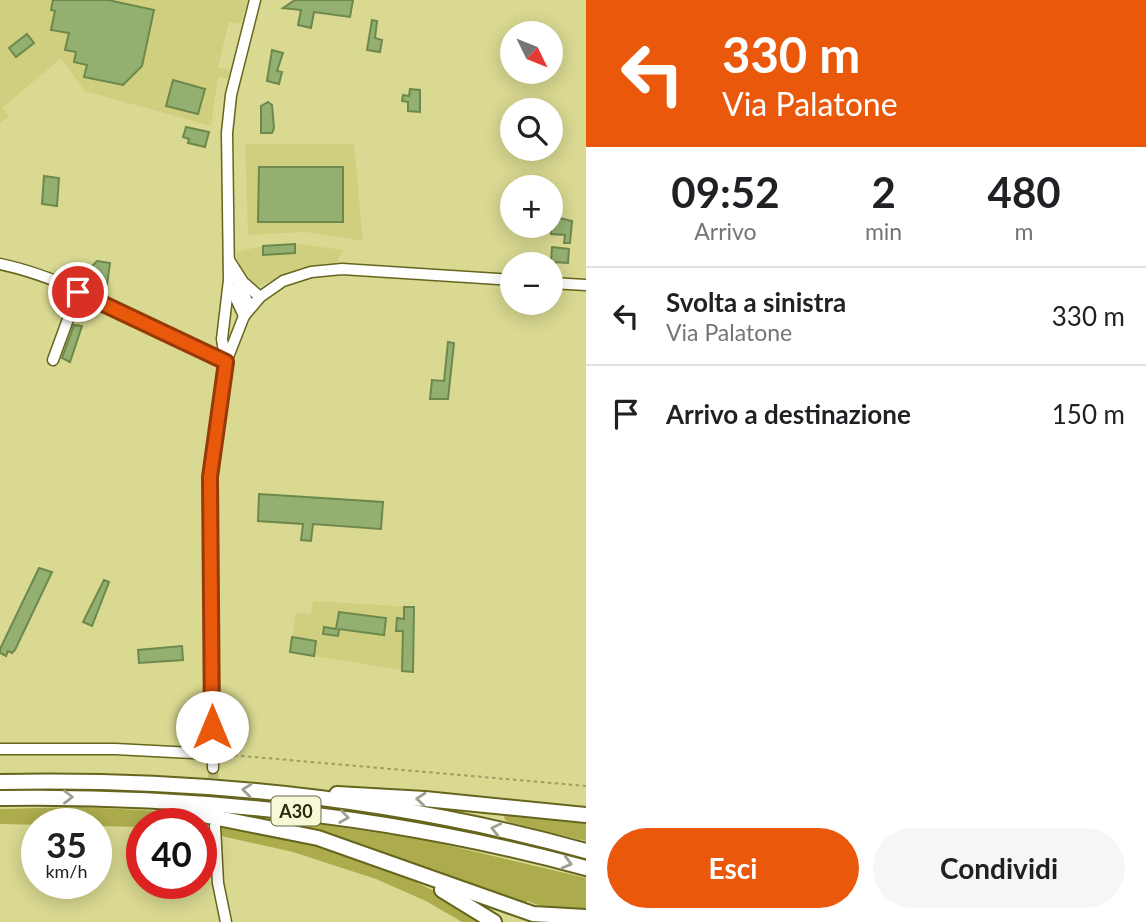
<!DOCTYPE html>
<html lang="it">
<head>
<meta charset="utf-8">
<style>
	:root { --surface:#fff; --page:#f6f6f6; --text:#202124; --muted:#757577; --line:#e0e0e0; --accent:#ea580c }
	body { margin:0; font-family:Lato,sans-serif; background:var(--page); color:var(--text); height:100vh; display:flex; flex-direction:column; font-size:26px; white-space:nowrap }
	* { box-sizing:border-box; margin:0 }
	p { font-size:23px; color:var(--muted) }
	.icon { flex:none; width:38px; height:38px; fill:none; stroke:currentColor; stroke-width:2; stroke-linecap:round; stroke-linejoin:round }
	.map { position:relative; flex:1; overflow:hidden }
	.sheet { display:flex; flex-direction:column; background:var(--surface); width:560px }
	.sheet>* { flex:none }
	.hud { background:#ea580c; color:#fff; overflow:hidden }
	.needle { width:46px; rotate:133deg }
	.fabs { position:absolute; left:500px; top:21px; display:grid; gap:14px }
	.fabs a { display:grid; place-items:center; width:63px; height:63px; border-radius:50%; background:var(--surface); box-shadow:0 4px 18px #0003; font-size:35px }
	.speed { position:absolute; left:21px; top:808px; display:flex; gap:14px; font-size:35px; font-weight:700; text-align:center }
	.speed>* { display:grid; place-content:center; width:91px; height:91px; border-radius:50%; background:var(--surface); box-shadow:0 4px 18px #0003; line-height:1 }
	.speed small { font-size:18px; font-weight:400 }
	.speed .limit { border:10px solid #d22; background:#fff; color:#111 }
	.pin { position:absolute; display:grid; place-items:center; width:60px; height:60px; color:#fff; margin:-30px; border:4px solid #fff; border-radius:50%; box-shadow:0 2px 7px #0007 }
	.me { position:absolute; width:77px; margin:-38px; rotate:0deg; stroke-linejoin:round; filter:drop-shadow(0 0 5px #0008) }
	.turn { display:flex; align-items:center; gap:24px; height:147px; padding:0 21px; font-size:32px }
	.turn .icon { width:91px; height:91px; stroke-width:2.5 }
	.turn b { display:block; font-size:49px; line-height:60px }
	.eta { display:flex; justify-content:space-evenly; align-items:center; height:119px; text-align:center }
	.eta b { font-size:42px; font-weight:700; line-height:49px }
	.button { display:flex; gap:14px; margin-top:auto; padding:14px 21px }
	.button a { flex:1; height:80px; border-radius:42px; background:var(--accent); color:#fff; font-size:28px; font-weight:700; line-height:80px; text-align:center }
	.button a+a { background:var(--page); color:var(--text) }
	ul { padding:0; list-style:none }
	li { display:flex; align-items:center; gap:21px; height:98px; padding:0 21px; border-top:2px solid var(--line) }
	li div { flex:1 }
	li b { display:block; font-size:26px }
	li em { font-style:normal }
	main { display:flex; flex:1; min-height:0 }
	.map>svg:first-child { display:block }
	.built { fill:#cfcf7f }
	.green { fill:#adac4d }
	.building { fill:#94b071; stroke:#6d884b; stroke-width:2 }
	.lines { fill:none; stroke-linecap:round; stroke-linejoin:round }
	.minor-tunnel { stroke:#b6b677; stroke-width:10; stroke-dasharray:10 5; stroke-linecap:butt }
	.minor-casing { stroke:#66651d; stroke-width:13 }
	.highway-casing { stroke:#66651d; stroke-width:18 }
	.path { stroke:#9d9d65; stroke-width:2; stroke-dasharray:3.5 3.5; stroke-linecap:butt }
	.minor { stroke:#fff; stroke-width:10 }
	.highway { stroke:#fff; stroke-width:14 }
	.oneway { stroke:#9f9f92 }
	.route-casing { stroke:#983908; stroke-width:18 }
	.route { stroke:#ea580c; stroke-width:12 }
	.labels { text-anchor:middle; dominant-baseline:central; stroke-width:5; stroke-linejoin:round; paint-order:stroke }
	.shield { fill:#f7f8d5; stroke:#686849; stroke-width:2 }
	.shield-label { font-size:18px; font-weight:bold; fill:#2a2a0d }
</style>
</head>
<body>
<main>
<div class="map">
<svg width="586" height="922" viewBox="0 0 586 922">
	<rect width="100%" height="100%" fill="#d9d992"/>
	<g class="built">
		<polygon points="0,0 248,0 240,24 229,22 218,67 230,71 228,79 218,77 211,126 85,91 61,58 2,108 9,116 0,123"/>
		<polygon points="245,144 354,144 363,241 305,232 248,235"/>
		<polygon points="298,244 343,250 336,264 303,267 259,286 250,283 239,269 236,252 263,246"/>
		<polygon points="313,601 414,607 413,672 290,652 296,613 311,614"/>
	</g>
	<g class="green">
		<polygon points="82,807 158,811 208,820 205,834 201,833 201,824 142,824 142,827 0,824 0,809"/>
		<polygon points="505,813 586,819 586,841 509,822 504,819"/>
		<polygon points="292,820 426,840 586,878 586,914 562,914 527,901 524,907 292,828"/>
		<path d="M 221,822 C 322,845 401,866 489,922 L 462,922 L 426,901 L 376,879 L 293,852 L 221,836 Z"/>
	</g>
	<g class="building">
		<polygon points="53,0 108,0 154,10 142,66 123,85 84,77 87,65 74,62 76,52 65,50 69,33 51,30 55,11 51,10"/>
		<polygon points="295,0 353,0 350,17 314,12 311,28 298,25 301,10 283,8"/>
		<polygon points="372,20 377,21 375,38 382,40 380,52 367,50"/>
		<polygon points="27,34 34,43 16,57 9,48"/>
		<polygon points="272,50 283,53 277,71 282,72 279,84 267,81"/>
		<polygon points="173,80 205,89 198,114 166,106"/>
		<polygon points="410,89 420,90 420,112 408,111 408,102 402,101 403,95 409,96"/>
		<polygon points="268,102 272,105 274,128 272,133 261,133 261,106"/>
		<polygon points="186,127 209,132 205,147 188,143 189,139 183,137"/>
		<polygon points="259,167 343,167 343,222 258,222"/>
		<polygon points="44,176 59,178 57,206 42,204"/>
		<polygon points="551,216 572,221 570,243 564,243 565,235 551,234"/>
		<polygon points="295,244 295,253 263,255 263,246"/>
		<polygon points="552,247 569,249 568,263 551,262"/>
		<polygon points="97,261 110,263 107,285 94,284 91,280 93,265"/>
		<polygon points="74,325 82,326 70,362 62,358"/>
		<polygon points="448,342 454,343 448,399 430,399 432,380 444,381"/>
		<polygon points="259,494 383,502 381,529 313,524 311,541 301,540 303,524 258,521"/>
		<polygon points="39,568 52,572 15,650 12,653 8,651 6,656 0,653 0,649"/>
		<polygon points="104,580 109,582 92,626 83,622"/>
		<polygon points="404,607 414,607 413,672 402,671 403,631 396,631 397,618 404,619"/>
		<polygon points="339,612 386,618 384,635 339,629 338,636 323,634 324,627 336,629"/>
		<polygon points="292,637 316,641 314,656 290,652"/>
		<polygon points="182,646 183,660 139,663 138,650"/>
	</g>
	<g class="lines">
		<polyline class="minor-tunnel" points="213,768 215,809"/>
		<g class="minor-casing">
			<g id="minor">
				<polyline points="229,260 243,282 260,297"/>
				<path d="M 0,264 C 70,278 159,331 226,362"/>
				<polyline points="237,279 250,307"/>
				<polyline points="551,283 586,285"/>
				<polyline points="231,288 244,316"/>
				<polyline points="225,358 222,339 229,280 227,133 231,95 255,0"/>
				<polyline points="53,360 78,292"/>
				<polyline points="0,749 115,749 212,754"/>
				<polyline points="213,768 210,477 226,362 244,316 260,297 283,281 311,272 342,269 513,280"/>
				<polyline points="215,826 218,883 226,922"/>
			</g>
		</g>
		<g class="highway-casing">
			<g id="highway">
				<path d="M 0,782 C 198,778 395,798 586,851"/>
				<polyline points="337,794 425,799 586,815"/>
				<path d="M 0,798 C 199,795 394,816 586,868"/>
				<polyline points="173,809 318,838 533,914 586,917"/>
				<polyline points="442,890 494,922"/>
			</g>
		</g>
		<polyline class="path" points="220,754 586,786"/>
		<use href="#minor" class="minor"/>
		<use href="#highway" class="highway"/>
	</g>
	<defs><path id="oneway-chevron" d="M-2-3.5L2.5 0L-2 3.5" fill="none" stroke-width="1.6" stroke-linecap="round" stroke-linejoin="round" transform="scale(1.75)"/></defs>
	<g class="oneway">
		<use href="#oneway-chevron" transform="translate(247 790) rotate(-174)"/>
		<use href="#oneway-chevron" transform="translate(68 797)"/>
		<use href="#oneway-chevron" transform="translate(421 799) rotate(-175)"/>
		<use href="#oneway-chevron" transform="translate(344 817) rotate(8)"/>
		<use href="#oneway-chevron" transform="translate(496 829) rotate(-167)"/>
		<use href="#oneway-chevron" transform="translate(567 863) rotate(15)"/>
	</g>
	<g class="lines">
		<g class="route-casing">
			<polyline id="route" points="78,292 226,362 210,477 212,727"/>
		</g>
		<use href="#route" class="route"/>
	</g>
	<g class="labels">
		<rect class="shield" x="271.5" y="796.5" width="49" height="29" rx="5"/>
		<g class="shield-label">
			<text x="296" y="811">A30</text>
		</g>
	</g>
</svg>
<div class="fabs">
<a><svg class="needle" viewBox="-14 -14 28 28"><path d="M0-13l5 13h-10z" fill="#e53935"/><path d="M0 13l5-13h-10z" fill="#757577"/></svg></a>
<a><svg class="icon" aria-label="search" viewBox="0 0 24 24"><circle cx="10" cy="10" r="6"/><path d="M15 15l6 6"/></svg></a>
<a>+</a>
<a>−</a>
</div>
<div class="speed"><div>35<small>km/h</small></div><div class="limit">40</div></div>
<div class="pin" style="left:78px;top:292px;background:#d93025"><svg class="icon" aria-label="arrive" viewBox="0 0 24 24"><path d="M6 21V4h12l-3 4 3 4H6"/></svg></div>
<svg class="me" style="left:212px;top:727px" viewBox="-20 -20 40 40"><circle r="19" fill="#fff"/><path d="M0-13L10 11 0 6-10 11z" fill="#ea580c"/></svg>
</div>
<section class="sheet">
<div class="hud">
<div class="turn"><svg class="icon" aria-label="left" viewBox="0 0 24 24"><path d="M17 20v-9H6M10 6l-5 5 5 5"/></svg><div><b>330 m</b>Via Palatone</div></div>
</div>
<div class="eta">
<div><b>09:52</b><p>Arrivo</p></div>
<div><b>2</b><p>min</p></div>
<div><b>480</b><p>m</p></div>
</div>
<ul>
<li><svg class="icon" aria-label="left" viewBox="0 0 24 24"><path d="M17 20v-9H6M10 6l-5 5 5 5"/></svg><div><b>Svolta a sinistra</b><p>Via Palatone</p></div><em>330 m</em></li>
<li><svg class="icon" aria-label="arrive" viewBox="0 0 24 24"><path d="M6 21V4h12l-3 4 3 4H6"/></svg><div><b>Arrivo a destinazione</b></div><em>150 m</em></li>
</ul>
<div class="button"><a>Esci</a><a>Condividi</a></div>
</section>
</main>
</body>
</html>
